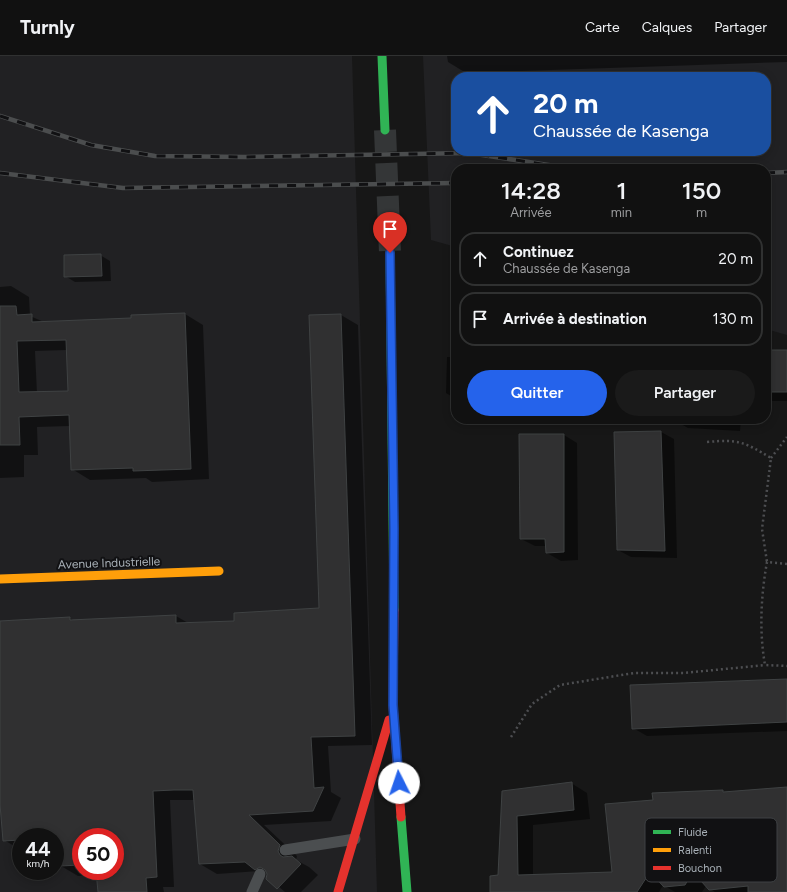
<!DOCTYPE html>
<html lang="fr">
<head>
<meta charset="utf-8">
<style>
	:root { --surface:#111; --page:#1a1a1a; --text:#f1f3f6; --muted:#9c9d9f; --line:#303131; --accent:#2563eb }
	body { margin:0; font-family:Figtree,sans-serif; background:var(--page); color:var(--text); height:100vh; display:flex; flex-direction:column; font-size:15px; white-space:nowrap }
	* { box-sizing:border-box; margin:0 }
	p { font-size:13px; color:var(--muted) }
	.icon { flex:none; width:22px; height:22px; fill:none; stroke:currentColor; stroke-width:2; stroke-linecap:round; stroke-linejoin:round }
	.map { position:relative; flex:1; overflow:hidden }
	.details { position:absolute; left:451px; top:108px; width:320px; height:260px; display:flex; flex-direction:column; background:var(--surface); border-radius:16px; box-shadow:0 2px 10px #0003,0 0 0 1px var(--line) }
	.details>* { flex:none }
	.hud { position:absolute; left:451px; top:16px; width:320px; height:84px; border-radius:16px; box-shadow:0 2px 10px #0003,0 0 0 1px var(--line); background:#1a4fa0; color:#fff; overflow:hidden }
	.speed { position:absolute; left:12px; top:772px; display:flex; gap:8px; font-size:20px; font-weight:700; text-align:center }
	.speed>* { display:grid; place-content:center; width:52px; height:52px; border-radius:50%; background:var(--surface); box-shadow:0 2px 10px #0003,0 0 0 1px var(--line); line-height:1 }
	.speed small { font-size:10px; font-weight:400 }
	.speed .limit { border:6px solid #d22; background:#fff; color:#111 }
	.pin { position:absolute; display:grid; place-items:center; width:34px; height:34px; color:#fff; margin:-41px -17px; border-radius:50% 50% 50% 0; rotate:-45deg; box-shadow:0 0 4px #0007 }
	.pin .icon { rotate:45deg }
	.me { position:absolute; width:44px; margin:-22px; rotate:356deg; stroke-linejoin:round; filter:drop-shadow(0 0 3px #0008) }
	.turn { display:flex; align-items:center; gap:14px; height:84px; padding:0 16px; font-size:18px }
	.turn .icon { width:52px; height:52px; stroke-width:2.5 }
	.turn b { display:block; font-size:28px; line-height:34px }
	.eta { display:flex; justify-content:space-evenly; align-items:center; height:68px; text-align:center }
	.eta b { font-size:24px; font-weight:600; line-height:28px }
	.cta { display:flex; gap:8px; margin-top:auto; padding:8px 16px }
	.cta a { flex:1; height:46px; border-radius:24px; background:var(--accent); color:#fff; font-size:16px; font-weight:600; line-height:46px; text-align:center }
	.cta a+a { background:var(--page); color:var(--text) }
	ul { padding:0; list-style:none }
	li { display:flex; align-items:center; gap:12px; height:54px; margin:0 8px 6px; padding:0 8px; border:2px solid var(--line); border-radius:16px }
	li div { flex:1 }
	li b { display:block; font-size:15px }
	li em { font-style:normal }
	header { display:flex; align-items:center; gap:24px; box-sizing:border-box; height:56px; padding:0 20px; background:var(--surface); border-bottom:1px solid var(--line) }
	header strong { font-size:19px }
	nav { display:flex; gap:22px; margin-inline-start:auto; font-size:14px }
	.map>svg:first-child { display:block }
	.built { fill:#212123; fill-rule:evenodd }
	.shadow { fill:#0007; fill-rule:evenodd }
	.building { fill:#303031; stroke:#3f4243; fill-rule:evenodd }
	.lines { fill:none; stroke-linecap:round; stroke-linejoin:round }
	.secondary-tunnel { stroke:#343637; stroke-width:22; stroke-dasharray:22 11; stroke-linecap:butt }
	.path { stroke:#4d4e51; stroke-width:2.5; stroke-dasharray:2 3; stroke-linecap:butt }
	.lane { stroke:#4b4e50; stroke-width:11 }
	.fast { stroke:#30b455; stroke-width:9 }
	.slow { stroke:#ff9f0a; stroke-width:9 }
	.jam { stroke:#e5322d; stroke-width:9 }
	.rail-casing { stroke:#4b4d4e; stroke-width:4.5 }
	.rail { stroke:#111113; stroke-width:3; stroke-dasharray:9; stroke-linecap:butt }
	.route-casing { stroke:#184099; stroke-width:10 }
	.route { stroke:#2563eb; stroke-width:7 }
	.labels { text-anchor:middle; dominant-baseline:central; stroke-width:4; stroke-linejoin:round; paint-order:stroke }
	.street-label { font-size:12px; fill:#a8b0b7; stroke:#111113 }
	.key { fill:#111113; stroke:#3e4144; stroke-width:1 }
	.key-label { font-size:11px; fill:#a8b0b7 }
</style>
</head>
<body>
<header>
<strong>Turnly</strong>
<nav><a>Carte</a><a>Calques</a><a>Partager</a></nav>
</header>
<div class="map">
<svg width="787" height="836" viewBox="0 0 787 836">
	<rect width="100%" height="100%" fill="#171717"/>
	<g class="built">
		<path d="M 0,0 L 352,0 L 377,836 L 0,836 ZM 21,781 L 55,781 L 55,815 L 21,815 ZM 81,781 L 115,781 L 115,815 L 81,815 Z"/>
		<path d="M 423,0 L 787,0 L 787,279 L 766,273 L 766,113 L 456,113 L 456,191 L 431,184 ZM 456,21 L 766,21 L 766,95 L 456,95 Z"/>
	</g>
	<g class="shadow">
		<polygon points="447,0 787,0 787,6 466,17 448,6"/>
		<polygon points="100,199 110,205 111,225 75,226 65,220"/>
		<path d="M 11,230 L 29,241 L 30,260 L 44,266 L 132,263 L 185,258 L 203,269 L 209,423 L 152,426 L 146,422 L 90,424 L 72,413 L 70,370 L 37,371 L 38,399 L 24,399 L 24,421 L 0,422 L 0,231 ZM 67,294 L 69,336 L 37,337 L 35,295 Z"/>
		<path d="M 341,259 L 358,269 L 372,689 L 328,690 L 331,736 L 341,742 L 331,765 L 264,769 L 297,800 L 296,804 L 309,811 L 318,819 L 301,836 L 285,836 L 260,815 L 217,818 L 200,808 L 195,744 L 170,744 L 174,831 L 163,831 L 164,836 L 99,836 L 98,819 L 78,820 L 61,810 L 60,792 L 55,792 L 55,781 L 21,781 L 21,794 L 4,784 L 2,755 L 0,755 L 0,566 L 70,562 L 74,565 L 176,560 L 190,568 L 235,566 L 320,553 ZM 81,781 L 115,781 L 115,815 L 81,815 Z"/>
		<rect x="766" y="295" width="21" height="50"/>
		<polygon points="447,301 456,301 456,343 446,337"/>
		<polygon points="672,363 741,363 740,375 688,372"/>
		<polygon points="661,376 674,383 677,502 631,501 618,494"/>
		<polygon points="564,379 577,387 578,504 561,505 547,497 547,490 535,490 521,483"/>
		<polygon points="787,624 787,675 647,680 633,672"/>
		<polygon points="571,727 587,737 590,763 533,769 533,819 613,817 655,745 723,735 726,737 787,732 787,836 715,836 706,830 702,836 675,836 663,829 659,836 498,836 503,735"/>
	</g>
	<g class="building">
		<polygon points="101,198 102,220 64,221 64,199"/>
		<path d="M 0,250 L 16,250 L 17,259 L 32,258 L 32,266 L 131,262 L 131,259 L 185,257 L 191,413 L 133,415 L 133,412 L 71,414 L 69,359 L 19,361 L 20,389 L 0,389 ZM 66,284 L 68,335 L 19,336 L 17,285 Z"/>
		<polygon points="341,258 355,680 311,681 314,732 324,731 313,755 249,759 280,789 278,795 280,799 283,801 292,800 301,808 277,833 266,823 267,818 265,814 260,811 255,814 245,806 199,808 193,734 174,734 153,735 157,821 146,822 147,836 98,836 96,815 115,815 115,781 81,781 81,809 60,810 58,781 21,781 21,784 3,785 0,748 0,565 70,561 70,564 176,559 176,567 234,565 234,557 319,552 309,259"/>
		<rect x="766" y="294" width="21" height="42"/>
		<polygon points="661,375 665,495 617,494 614,376"/>
		<polygon points="519,378 564,378 564,496 546,497 545,483 520,483"/>
		<polygon points="787,623 787,666 632,673 630,629"/>
		<polygon points="572,726 574,754 517,760 518,819 612,816 605,748 653,744 652,737 723,734 723,736 787,731 787,836 748,836 748,830 709,834 693,816 685,829 664,831 650,816 637,836 490,836 490,820 498,819 502,735"/>
	</g>
	<g class="lines">
		<polyline class="secondary-tunnel" points="385,74 390,197"/>
		<g class="path">
			<path d="M 707,386 C 739,383 744,386 771,402 L 762,473 L 767,506"/>
			<polyline points="771,402 787,381"/>
			<path d="M 787,508 L 767,506 C 761,539 759,575 765,609 L 787,610"/>
			<polyline points="511,681 532,648 560,629 634,617 684,617 765,609"/>
		</g>
		<g class="lane">
			<polyline points="285,794 355,783"/>
			<polyline points="252,836 260,818"/>
		</g>
		<g class="fast">
			<polyline points="382,0 385,74"/>
			<polyline points="390,197 394,554"/>
			<polyline points="401,761 407,836"/>
		</g>
		<polyline class="slow" points="0,523 219,515"/>
		<g class="jam">
			<polyline points="394,554 393,649 401,761"/>
			<polyline points="338,836 389,664"/>
		</g>
		<g class="rail-casing">
			<g id="rail">
				<polyline points="0,60 91,89 155,100 246,101 469,97 555,110"/>
				<polyline points="0,117 123,132 456,127"/>
				<polyline points="766,117 787,116"/>
			</g>
		</g>
		<use href="#rail" class="rail"/>
	</g>
	<g class="lines">
		<g class="route-casing">
			<polyline id="route" points="390,197 394,472 393,649 399,727"/>
		</g>
		<use href="#route" class="route"/>
	</g>
	<g class="labels">
		<g class="street-label">
			<text transform="translate(109 507) rotate(-2)">Avenue Industrielle</text>
		</g>
	</g>
	<rect x="645" y="762" width="132" height="64" rx="6" class="key"/>
	<rect x="653" y="774" width="18" height="4" fill="#30b455"/>
	<rect x="653" y="792" width="18" height="4" fill="#ff9f0a"/>
	<rect x="653" y="810" width="18" height="4" fill="#e5322d"/>
	<g class="key-label">
		<text x="678" y="780">Fluide</text>
		<text x="678" y="798">Ralenti</text>
		<text x="678" y="816">Bouchon</text>
	</g>
</svg>
<div class="speed"><div>44<small>km/h</small></div><div class="limit">50</div></div>
<div class="pin" style="left:390px;top:197px;background:#d93025"><svg class="icon" aria-label="arrive" viewBox="0 0 24 24"><path d="M6 21V4h12l-3 4 3 4H6"/></svg></div>
<svg class="me" style="left:399px;top:727px" viewBox="-20 -20 40 40"><circle r="19" fill="#fff"/><path d="M0-13L10 11 0 6-10 11z" fill="#2563eb"/></svg>
<div class="hud">
<div class="turn"><svg class="icon" aria-label="ahead" viewBox="0 0 24 24"><path d="M12 20V5M6 11l6-6 6 6"/></svg><div><b>20 m</b>Chaussée de Kasenga</div></div>
</div>
<section class="details">
<div class="eta">
<div><b>14:28</b><p>Arrivée</p></div>
<div><b>1</b><p>min</p></div>
<div><b>150</b><p>m</p></div>
</div>
<ul>
<li><svg class="icon" aria-label="ahead" viewBox="0 0 24 24"><path d="M12 20V5M6 11l6-6 6 6"/></svg><div><b>Continuez</b><p>Chaussée de Kasenga</p></div><em>20 m</em></li>
<li><svg class="icon" aria-label="arrive" viewBox="0 0 24 24"><path d="M6 21V4h12l-3 4 3 4H6"/></svg><div><b>Arrivée à destination</b></div><em>130 m</em></li>
</ul>
<div class="cta"><a>Quitter</a><a>Partager</a></div>
</section>
</div>
</body>
</html>
